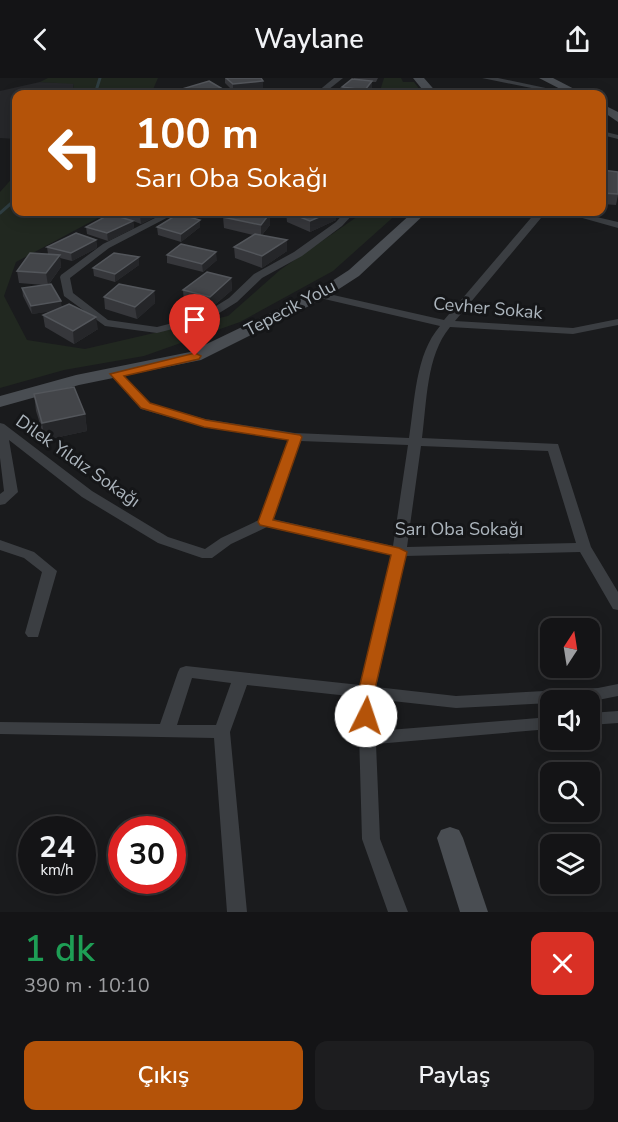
<!DOCTYPE html>
<html lang="tr">
<head>
<meta charset="utf-8">
<style>
	:root { --surface:#141416; --page:#1d1d1f; --text:#f1f3f6; --muted:#9d9ea1; --line:#333335; --accent:#b45309 }
	body { margin:0; font-family:"Nunito Sans",sans-serif; background:var(--page); color:var(--text); height:100vh; display:flex; flex-direction:column; font-size:22px; white-space:nowrap }
	* { box-sizing:border-box; margin:0 }
	p { font-size:20px; color:var(--muted) }
	.icon { flex:none; width:33px; height:33px; fill:none; stroke:currentColor; stroke-width:2; stroke-linecap:round; stroke-linejoin:round }
	.map { position:relative; height:834px; overflow:hidden }
	.details { display:flex; flex-direction:column; background:var(--surface); flex:1 }
	.details>* { flex:none }
	.top-card { position:absolute; left:12px; top:12px; width:594px; height:126px; border-radius:12px; box-shadow:0 3px 15px #0003,0 0 0 2px var(--line); background:#b45309; color:#fff; overflow:hidden }
	.needle { width:39px; rotate:12deg }
	.fabs { position:absolute; left:540px; top:540px; display:grid; gap:12px }
	.fabs a { display:grid; place-items:center; width:60px; height:60px; border-radius:12px; background:var(--surface); box-shadow:0 3px 15px #0003,0 0 0 2px var(--line); font-size:30px }
	.speed { position:absolute; left:18px; top:738px; display:flex; gap:12px; font-size:30px; font-weight:700; text-align:center }
	.speed>* { display:grid; place-content:center; width:78px; height:78px; border-radius:50%; background:var(--surface); box-shadow:0 3px 15px #0003,0 0 0 2px var(--line); line-height:1 }
	.speed small { font-size:15px; font-weight:400 }
	.speed .limit { border:9px solid #d22; background:#fff; color:#111 }
	.pin { position:absolute; display:grid; place-items:center; width:51px; height:51px; color:#fff; margin:-62px -26px; border-radius:50% 50% 50% 0; rotate:-45deg; box-shadow:0 0 6px #0007 }
	.pin .icon { rotate:45deg }
	.me { position:absolute; width:66px; margin:-33px; rotate:4deg; stroke-linejoin:round; filter:drop-shadow(0 0 4px #0008) }
	.turn { display:flex; align-items:center; gap:21px; height:126px; padding:0 24px; font-size:27px }
	.turn .icon { width:78px; height:78px; stroke-width:2.5 }
	.turn b { display:block; font-size:42px; line-height:51px }
	.round { display:grid; place-items:center; flex:none; width:63px; height:63px; border-radius:12px; background:var(--page) }
	.overview { display:flex; align-items:center; justify-content:space-between; height:102px; padding:0 24px }
	h1 { font-size:36px; font-weight:600; line-height:45px; color:#1e9e55 }
	.cta { display:flex; gap:12px; margin-top:auto; padding:12px 24px }
	.cta a { flex:1; height:69px; border-radius:12px; background:var(--accent); color:#fff; font-size:24px; font-weight:600; line-height:69px; text-align:center }
	.cta a+a { background:var(--page); color:var(--text) }
	header { display:flex; justify-content:space-between; align-items:center; height:78px; padding:0 24px; background:var(--surface); font-size:27px; font-weight:600 }
	.map>svg:first-child { display:block }
	.built { fill:#26272a }
	.green { fill:#212820 }
	.lines { fill:none; stroke-linecap:round; stroke-linejoin:round }
	.stream { stroke:#2f3e42; stroke-width:3 }
	.street { fill:#3b3e42; fill-rule:evenodd }
	.secondary { fill:#494d52; fill-rule:evenodd }
	.wall { fill:#36373b }
	.shaded-wall { fill:#252629 }
	.building { fill:#434549; stroke:#53565b; stroke-width:1.5 }
	.route { fill:#b45309; stroke:#753606; stroke-width:1.5 }
	.labels { text-anchor:middle; dominant-baseline:central; stroke-width:6; stroke-linejoin:round; paint-order:stroke }
	.street-label { font-size:18px; fill:#acb5bd; stroke:#151618 }
</style>
</head>
<body>
<header><svg class="icon" aria-label="back" viewBox="0 0 24 24"><path d="M15 5l-7 7 7 7"/></svg>Waylane<svg class="icon" aria-label="share" viewBox="0 0 24 24"><path d="M12 15V3M7 8l5-5 5 5M5 13v7h14v-7"/></svg></header>
<div class="map">
<svg width="618" height="834" viewBox="0 0 618 834">
	<rect width="100%" height="100%" fill="#1a1b1d"/>
	<polygon class="built" points="40,4 74,5 72,16 16,16 16,61 0,60 0,13"/>
	<g class="green">
		<polygon points="48,0 158,0 151,16 72,16 74,6 40,4"/>
		<polygon points="384,0 401,0 403,4 414,4 423,16 379,16"/>
		<polygon points="16,96 16,134 109,134 16,184 4,218 27,262 85,271 228,238 280,192 364,134 399,134 333,193 240,244 144,278 64,292 0,310 0,114"/>
	</g>
	<g class="lines">
		<g class="stream">
			<polyline points="95,16 100,0"/>
			<polyline points="0,135 16,121"/>
		</g>
		<g class="street">
			<polygon points="334,0 343,0 323,16 232,16 236,14 270,12 317,14"/>
			<polygon points="482,0 498,0 574,16 561,16"/>
			<polygon points="602,53 618,57 618,61 602,57"/>
			<polygon points="167,134 178,134 109,170 70,200 73,215 108,242 157,249 200,238 229,220 254,196 294,174 336,144 345,134 355,134 342,148 302,178 262,200 237,224 208,242 157,255 105,248 64,218 60,199 61,197 103,166"/>
			<path d="M 536,134 L 546,134 L 455,243 L 573,250 L 618,241 L 618,247 L 573,256 L 450,249 C 426,278 427,324 422,360 L 558,366 L 591,469 L 618,514 L 618,532 L 613,531 L 580,474 L 405,478 L 376,609 L 456,618 L 598,610 L 618,606 L 618,618 L 598,622 L 550,622 L 550,625 L 456,630 L 374,621 L 376,653 L 550,639 L 550,651 L 376,666 L 380,761 L 408,834 L 388,834 L 362,761 L 358,619 L 247,607 L 230,654 L 247,834 L 227,834 L 214,660 L 0,656 L 0,644 L 160,646 L 178,594 L 180,590 L 186,588 L 360,607 L 391,477 L 267,449 L 231,466 L 212,480 L 202,480 L 158,465 L 82,419 L 9,362 L 18,414 L 5,426 L 0,427 L 0,416 L 4,413 L 0,380 L 0,345 L 4,346 L 92,413 L 168,459 L 205,471 L 221,460 L 259,442 L 288,362 L 204,349 L 141,331 L 112,298 L 110,296 L 112,294 L 120,294 L 149,325 L 205,341 L 295,355 L 409,360 C 415,323 415,277 440,248 L 320,220 L 315,217 L 320,214 L 444,242 ZM 300,363 L 408,367 L 393,468 L 273,441 ZM 421,368 L 548,373 L 576,465 L 407,469 ZM 192,600 L 231,605 L 216,647 L 177,647 Z"/>
			<polygon points="561,134 575,134 618,144 618,150"/>
			<polygon points="0,462 34,474 57,493 38,559 28,559 25,555 42,494 24,480 0,472"/>
			<polygon points="618,633 618,645 590,647 590,635"/>
		</g>
		<g class="secondary">
			<polygon points="413,0 424,0 438,16 426,16"/>
			<polygon points="539,0 553,0 584,16 570,16"/>
			<polygon points="602,26 618,34 618,44 602,33"/>
			<polygon points="413,134 427,134 359,198 325,220 201,282 79,307 0,329 0,318 76,297 190,274 315,214 349,192"/>
			<polygon points="450,749 459,752 463,760 488,834 460,834 437,760 441,752"/>
		</g>
	</g>
	<g class="wall">
		<polygon points="225,0 261,0 263,10 233,13 225,5"/>
		<polygon points="354,0 378,0 376,4 372,4 372,10 367,16 349,16 341,15 342,9 354,1"/>
		<polygon points="221,10 221,16 222,16 183,16 182,11"/>
		<polygon points="602,92 618,94 618,117 616,127 602,126"/>
		<polygon points="118,134 165,134 141,146 133,143 134,150 108,163 87,156 86,149 119,138"/>
		<polygon points="286,134 336,142 310,154 287,144"/>
		<polygon points="270,135 270,147 262,157 287,173 262,190 235,180 234,169 253,157 224,150 223,139"/>
		<polygon points="157,149 200,149 181,164 158,157"/>
		<polygon points="96,162 97,170 72,183 60,180 61,189 49,206 62,229 98,251 74,266 45,249 43,237 51,233 32,236 23,218 22,210 44,207 19,205 17,193 48,176 47,169"/>
		<polygon points="167,177 217,182 203,194 167,185"/>
		<polygon points="139,187 115,204 94,198 93,190"/>
		<polygon points="231,200 232,212 210,231 184,224 183,212"/>
		<polygon points="154,213 155,225 137,241 105,231 104,219"/>
		<polygon points="34,316 85,336 87,353 45,362 36,333"/>
	</g>
	<g class="shaded-wall">
		<polygon points="263,3 263,10 233,13 233,6"/>
		<polygon points="372,3 372,10 367,16 365,16 365,12"/>
		<polygon points="221,10 221,16 197,16"/>
		<polygon points="150,134 165,134 141,146 140,138"/>
		<polygon points="331,134 336,134 336,142 310,154 310,143"/>
		<polygon points="270,135 270,147 261,158 261,147"/>
		<polygon points="200,142 200,149 181,164 181,156"/>
		<polygon points="133,143 134,150 108,163 107,155"/>
		<polygon points="96,162 97,170 72,183 71,175"/>
		<polygon points="287,162 287,173 262,190 262,178"/>
		<polygon points="216,174 217,182 203,194 202,186"/>
		<polygon points="60,177 61,189 48,207 46,195"/>
		<polygon points="139,179 139,187 115,204 115,196"/>
		<polygon points="231,200 232,212 210,231 210,219"/>
		<polygon points="154,213 155,225 137,241 135,229"/>
		<polygon points="61,223 62,232 32,236 31,228"/>
		<polygon points="96,239 98,251 74,266 73,253"/>
		<polygon points="85,336 87,353 45,362 42,345"/>
	</g>
	<g class="building">
		<polygon points="226,0 261,0 263,3 233,6"/>
		<polygon points="352,1 372,3 365,12 342,9"/>
		<polygon points="209,3 221,10 197,16 182,11"/>
		<polygon points="275,12 276,16 243,16 241,13"/>
		<polygon points="301,12 322,16 291,16"/>
		<polygon points="602,92 618,94 618,116 602,115"/>
		<polygon points="125,134 150,134 140,138"/>
		<polygon points="230,134 260,134 270,135 261,147 223,139"/>
		<polygon points="287,134 331,134 310,143"/>
		<polygon points="110,136 133,143 107,155 86,149"/>
		<polygon points="178,136 200,142 181,156 157,149"/>
		<polygon points="76,155 96,162 71,175 47,169"/>
		<polygon points="255,156 287,162 262,178 234,169"/>
		<polygon points="181,166 216,174 202,186 167,177"/>
		<polygon points="30,175 60,177 46,195 17,193"/>
		<polygon points="114,175 139,179 115,196 93,190"/>
		<polygon points="207,194 231,200 210,219 183,212"/>
		<polygon points="51,206 61,223 31,228 22,210"/>
		<polygon points="119,206 154,213 135,229 104,219"/>
		<polygon points="69,226 96,239 73,253 43,237"/>
		<polygon points="74,309 85,336 42,345 34,316"/>
	</g>
	<polygon class="route" points="195,275 201,278 199,281 124,298 150,325 206,342 300,357 302,359 273,442 399,470 407,474 374,615 372,642 366,644 357,638 358,615 391,477 260,447 258,444 288,362 204,349 141,330 110,296"/>
	<g class="labels">
		<g class="street-label">
			<text transform="translate(290 230) rotate(-28)">Tepecik Yolu</text>
			<text transform="translate(488 230) rotate(5)">Cevher Sokak</text>
			<text transform="translate(78 383) rotate(35)">Dilek Yıldız Sokağı</text>
			<text x="459" y="451">Sarı Oba Sokağı</text>
		</g>
	</g>
</svg>
<div class="fabs">
<a><svg class="needle" viewBox="-14 -14 28 28"><path d="M0-13l5 13h-10z" fill="#e53935"/><path d="M0 13l5-13h-10z" fill="#9d9ea1"/></svg></a>
<a><svg class="icon" aria-label="sound" viewBox="0 0 24 24"><path d="M4 9h4l5-4v14l-5-4H4zM17 9q2 3 0 6"/></svg></a>
<a><svg class="icon" aria-label="search" viewBox="0 0 24 24"><circle cx="10" cy="10" r="6"/><path d="M15 15l6 6"/></svg></a>
<a><svg class="icon" aria-label="layers" viewBox="0 0 24 24"><path d="M12 4l9 5-9 5-9-5zM3 14l9 5 9-5"/></svg></a>
</div>
<div class="speed"><div>24<small>km/h</small></div><div class="limit">30</div></div>
<div class="pin" style="left:195px;top:278px;background:#d93025"><svg class="icon" aria-label="arrive" viewBox="0 0 24 24"><path d="M6 21V4h12l-3 4 3 4H6"/></svg></div>
<svg class="me" style="left:366px;top:638px" viewBox="-20 -20 40 40"><circle r="19" fill="#fff"/><path d="M0-13L10 11 0 6-10 11z" fill="#b45309"/></svg>
<div class="top-card">
<div class="turn"><svg class="icon" aria-label="left" viewBox="0 0 24 24"><path d="M17 20v-9H6M10 6l-5 5 5 5"/></svg><div><b>100 m</b>Sarı Oba Sokağı</div></div>
</div>
</div>
<section class="details">
<div class="overview"><div><h1>1 dk</h1><p>390 m · 10:10</p></div><a class="round" style="background:#d93025;color:#fff"><svg class="icon" aria-label="close" viewBox="0 0 24 24"><path d="M6 6l12 12M18 6L6 18"/></svg></a></div>
<div class="cta"><a>Çıkış</a><a>Paylaş</a></div>
</section>
</body>
</html>
